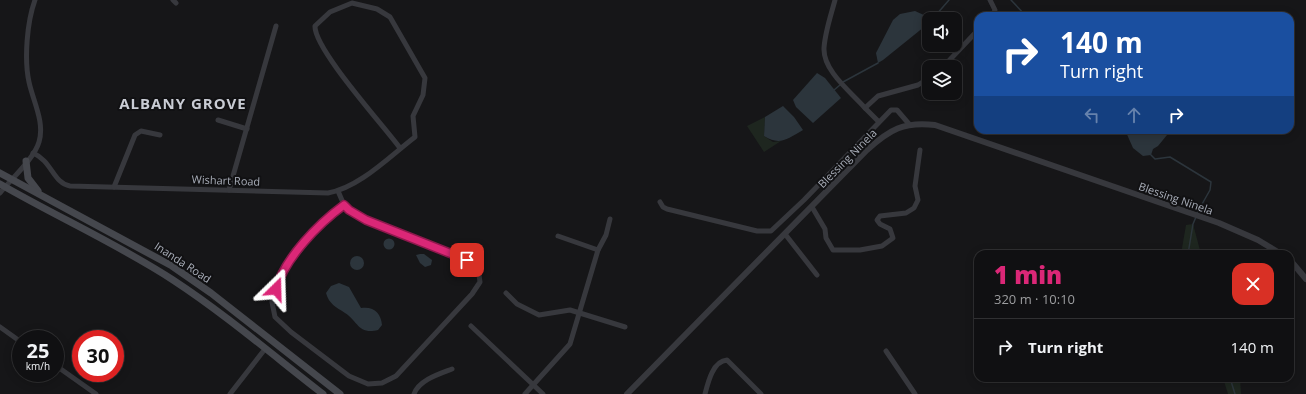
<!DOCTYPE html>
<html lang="en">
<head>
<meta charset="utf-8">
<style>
	:root { --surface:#101012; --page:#19191b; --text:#f1f3f6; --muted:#9c9d9f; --line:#303032; --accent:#db2777 }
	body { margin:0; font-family:"Open Sans",sans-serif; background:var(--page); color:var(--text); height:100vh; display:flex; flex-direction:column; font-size:15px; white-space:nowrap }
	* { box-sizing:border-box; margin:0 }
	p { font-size:13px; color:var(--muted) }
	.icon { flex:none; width:22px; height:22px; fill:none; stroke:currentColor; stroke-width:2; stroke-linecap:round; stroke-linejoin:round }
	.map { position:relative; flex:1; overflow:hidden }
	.sheet { position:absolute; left:974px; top:250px; width:320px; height:132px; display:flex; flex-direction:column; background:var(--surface); border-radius:12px; box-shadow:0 2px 10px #0003,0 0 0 1px var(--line) }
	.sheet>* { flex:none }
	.top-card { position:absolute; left:974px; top:12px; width:320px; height:122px; border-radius:12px; box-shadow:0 2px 10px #0003,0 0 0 1px var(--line); background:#1a4fa0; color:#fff; overflow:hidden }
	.buttons { position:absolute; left:922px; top:12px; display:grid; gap:8px }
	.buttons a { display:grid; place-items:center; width:40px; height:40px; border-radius:8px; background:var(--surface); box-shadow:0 2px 10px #0003,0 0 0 1px var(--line); font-size:20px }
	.speed { position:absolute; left:12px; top:330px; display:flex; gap:8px; font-size:20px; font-weight:700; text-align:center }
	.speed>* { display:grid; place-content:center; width:52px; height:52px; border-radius:50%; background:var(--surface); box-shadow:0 2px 10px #0003,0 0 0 1px var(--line); line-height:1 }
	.speed small { font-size:10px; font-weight:400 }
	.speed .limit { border:6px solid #d22; background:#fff; color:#111 }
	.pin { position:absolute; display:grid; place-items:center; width:34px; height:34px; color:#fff; margin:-17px; border-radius:8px; box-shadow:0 2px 6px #0006 }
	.me { position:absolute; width:44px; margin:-22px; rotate:22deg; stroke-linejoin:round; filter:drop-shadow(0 0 3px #0008) }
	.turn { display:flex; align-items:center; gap:14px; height:84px; padding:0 20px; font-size:18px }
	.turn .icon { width:52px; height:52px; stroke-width:2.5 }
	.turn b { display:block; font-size:28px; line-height:34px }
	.lanes { display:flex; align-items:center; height:38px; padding:0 20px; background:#0003; justify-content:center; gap:20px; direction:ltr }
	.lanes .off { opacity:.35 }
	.round { display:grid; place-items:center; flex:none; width:42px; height:42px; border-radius:12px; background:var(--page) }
	.summary { display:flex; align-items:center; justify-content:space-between; height:68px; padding:0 20px }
	h1 { font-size:24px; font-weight:800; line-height:30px; color:var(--accent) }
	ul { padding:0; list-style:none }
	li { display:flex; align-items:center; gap:12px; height:56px; padding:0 20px; border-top:1px solid var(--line) }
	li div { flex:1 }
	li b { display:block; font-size:15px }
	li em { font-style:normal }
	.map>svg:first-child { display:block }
	.green { fill:#1e261f }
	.water { fill:#2c353c }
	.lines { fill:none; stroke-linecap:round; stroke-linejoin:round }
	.stream { stroke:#2c353c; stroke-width:1.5 }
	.minor { stroke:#37383d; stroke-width:5 }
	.tertiary { stroke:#37383d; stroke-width:6 }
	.secondary { stroke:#45474d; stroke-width:7 }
	.route-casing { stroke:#8e194d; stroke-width:10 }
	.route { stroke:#db2777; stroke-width:7 }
	.labels { text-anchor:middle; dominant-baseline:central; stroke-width:4; stroke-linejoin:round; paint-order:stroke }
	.street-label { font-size:11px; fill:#a8adb8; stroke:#111113 }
	.district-label { font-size:15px; font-weight:bold; letter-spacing:1px; fill:#c9ccd4; stroke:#111113 }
</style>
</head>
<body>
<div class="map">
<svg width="1306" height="394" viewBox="0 0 1306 394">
	<rect width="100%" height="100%" fill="#161618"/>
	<g class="green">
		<polygon points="765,117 764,136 773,142 781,141 764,152 747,126"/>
		<polygon points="1193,224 1201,254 1181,254 1186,225"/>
		<polygon points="1223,378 1240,378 1241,394 1228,394"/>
	</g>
	<g class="water">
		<polygon points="915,11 926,16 927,20 924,27 883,60 878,63 876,53 893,20 900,14"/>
		<polygon points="817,73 825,78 841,98 813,123 796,107 793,100"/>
		<path d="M 783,106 L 794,117 L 803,130 C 787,139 780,146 764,136 L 765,117 Z"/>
		<polygon points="1125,130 1165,130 1167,135 1158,146 1153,149 1151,155 1143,156 1133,148"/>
		<circle cx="389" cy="244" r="5.5"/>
		<polygon points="420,254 424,254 432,260 431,265 425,267 420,263 416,255"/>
		<circle cx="357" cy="263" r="7"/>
		<path d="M 339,283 L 349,287 L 361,308 C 374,306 381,313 382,325 L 378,330 C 358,335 358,321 345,313 C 336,307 329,304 326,293 L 331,286 Z"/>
	</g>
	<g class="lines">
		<g class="stream">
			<polyline points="1011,0 1026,16"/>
			<polyline points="925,20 936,15 949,0"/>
			<polyline points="843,82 878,63"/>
			<polyline points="834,90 840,85"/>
			<polyline points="1151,155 1155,159 1170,157 1211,182 1210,190 1197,213"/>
			<polyline points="1188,254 1193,224 1196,217"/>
			<polyline points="1230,378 1235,394"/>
		</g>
		<g class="minor">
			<polyline points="173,0 176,3"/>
			<path d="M 835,0 C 831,15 825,32 824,48 C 823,71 851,92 865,108 L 878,96 L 918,85 L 929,78"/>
			<polyline points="990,0 995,10 992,16"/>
			<polyline points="943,67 978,30"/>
			<polyline points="865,108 879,122"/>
			<polyline points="218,120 247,129"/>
			<path d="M 33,153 C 52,161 53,183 70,186 L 328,193 C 359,188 390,156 415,137 L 413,116 L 423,95 L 425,78 L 390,17 L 377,9 L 352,3 L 330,12 L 315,26 C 314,49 384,126 400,148"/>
			<polyline points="114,187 135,135 141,131 160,135"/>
			<polyline points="229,190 276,26"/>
			<polyline points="338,191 344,205 349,210 366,220 467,260 478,268 480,282 472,294 396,376 382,383 368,384 349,376 291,332 275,317 272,302 280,276 324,220 344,205"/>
			<path d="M 0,193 C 11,179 34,159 39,142 C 45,122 33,101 29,82 C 24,59 27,22 35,0"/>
			<polyline points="660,202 663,207 667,209 757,231 771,231 804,200 891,110 897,110 909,124"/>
			<polyline points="812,207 825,229 826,238 833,250 860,250 882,246 893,238 890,229 880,224 877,220 880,216 906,213 914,208 918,200 915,186 920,150"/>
			<polyline points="785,234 817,275"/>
			<polyline points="558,236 598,250"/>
			<polyline points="506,293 517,304 539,315 570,310 625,327"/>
			<polyline points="471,326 543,394"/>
			<polyline points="0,327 21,342"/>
			<polyline points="886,351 915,394"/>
			<polyline points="55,365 96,394"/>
			<polyline points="230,394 265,349"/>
			<path d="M 414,394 C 419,380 439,374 452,369"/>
			<polyline points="525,394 570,344 598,250 606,235 610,219"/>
			<path d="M 705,394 C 708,382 713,361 727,360 L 761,394"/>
		</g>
		<g class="tertiary">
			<polyline points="1290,260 1306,279"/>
			<path d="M 627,394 L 867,150 C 889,130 904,121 935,125 L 1219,223 L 1258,240 L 1281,254"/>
		</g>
		<g class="secondary">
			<polyline points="26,161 28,178 38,191"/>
			<polyline points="0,173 172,266 211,293 340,394"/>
			<path d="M 0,184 C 57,217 118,244 173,280 C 225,314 274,356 323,394"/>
		</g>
	</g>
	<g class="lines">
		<g class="route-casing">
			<path id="route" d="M 276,289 C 285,258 318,224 344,205 L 349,210 L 366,220 L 467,260"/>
		</g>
		<use href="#route" class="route"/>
	</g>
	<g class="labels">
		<g class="street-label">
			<text transform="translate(847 158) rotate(-45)">Blessing Ninela</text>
			<text transform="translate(226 180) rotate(2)">Wishart Road</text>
			<text transform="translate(1176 198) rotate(19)">Blessing Ninela</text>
			<text transform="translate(183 262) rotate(33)">Inanda Road</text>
		</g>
		<g class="district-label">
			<text x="183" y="103">ALBANY GROVE</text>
		</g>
	</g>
</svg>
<div class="buttons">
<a><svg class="icon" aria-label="sound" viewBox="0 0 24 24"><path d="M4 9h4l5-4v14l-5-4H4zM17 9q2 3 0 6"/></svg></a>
<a><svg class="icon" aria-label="layers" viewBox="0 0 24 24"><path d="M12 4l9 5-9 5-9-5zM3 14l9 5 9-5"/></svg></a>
</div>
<div class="speed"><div>25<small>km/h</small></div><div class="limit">30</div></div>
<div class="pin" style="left:467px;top:260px;background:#d93025"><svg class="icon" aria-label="arrive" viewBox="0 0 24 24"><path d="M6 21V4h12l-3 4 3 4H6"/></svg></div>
<svg class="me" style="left:276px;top:289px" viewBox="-20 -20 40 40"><path d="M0-17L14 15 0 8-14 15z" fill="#db2777" stroke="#fff" stroke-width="4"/></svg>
<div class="top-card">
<div class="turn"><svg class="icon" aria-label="right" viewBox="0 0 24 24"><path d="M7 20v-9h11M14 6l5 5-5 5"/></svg><div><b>140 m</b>Turn right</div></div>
<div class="lanes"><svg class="icon off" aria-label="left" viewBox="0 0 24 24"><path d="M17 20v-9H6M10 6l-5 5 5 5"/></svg><svg class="icon off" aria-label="ahead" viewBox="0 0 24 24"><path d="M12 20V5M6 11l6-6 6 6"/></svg><svg class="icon" aria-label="right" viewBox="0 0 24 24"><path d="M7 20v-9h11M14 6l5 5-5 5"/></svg></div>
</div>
<section class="sheet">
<div class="summary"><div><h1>1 min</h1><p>320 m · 10:10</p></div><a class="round" style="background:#d93025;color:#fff"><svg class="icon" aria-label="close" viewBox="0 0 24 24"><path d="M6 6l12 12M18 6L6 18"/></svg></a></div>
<ul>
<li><svg class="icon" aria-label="right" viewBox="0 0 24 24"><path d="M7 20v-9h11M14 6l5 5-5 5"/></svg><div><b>Turn right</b></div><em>140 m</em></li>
</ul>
</section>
</div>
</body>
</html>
